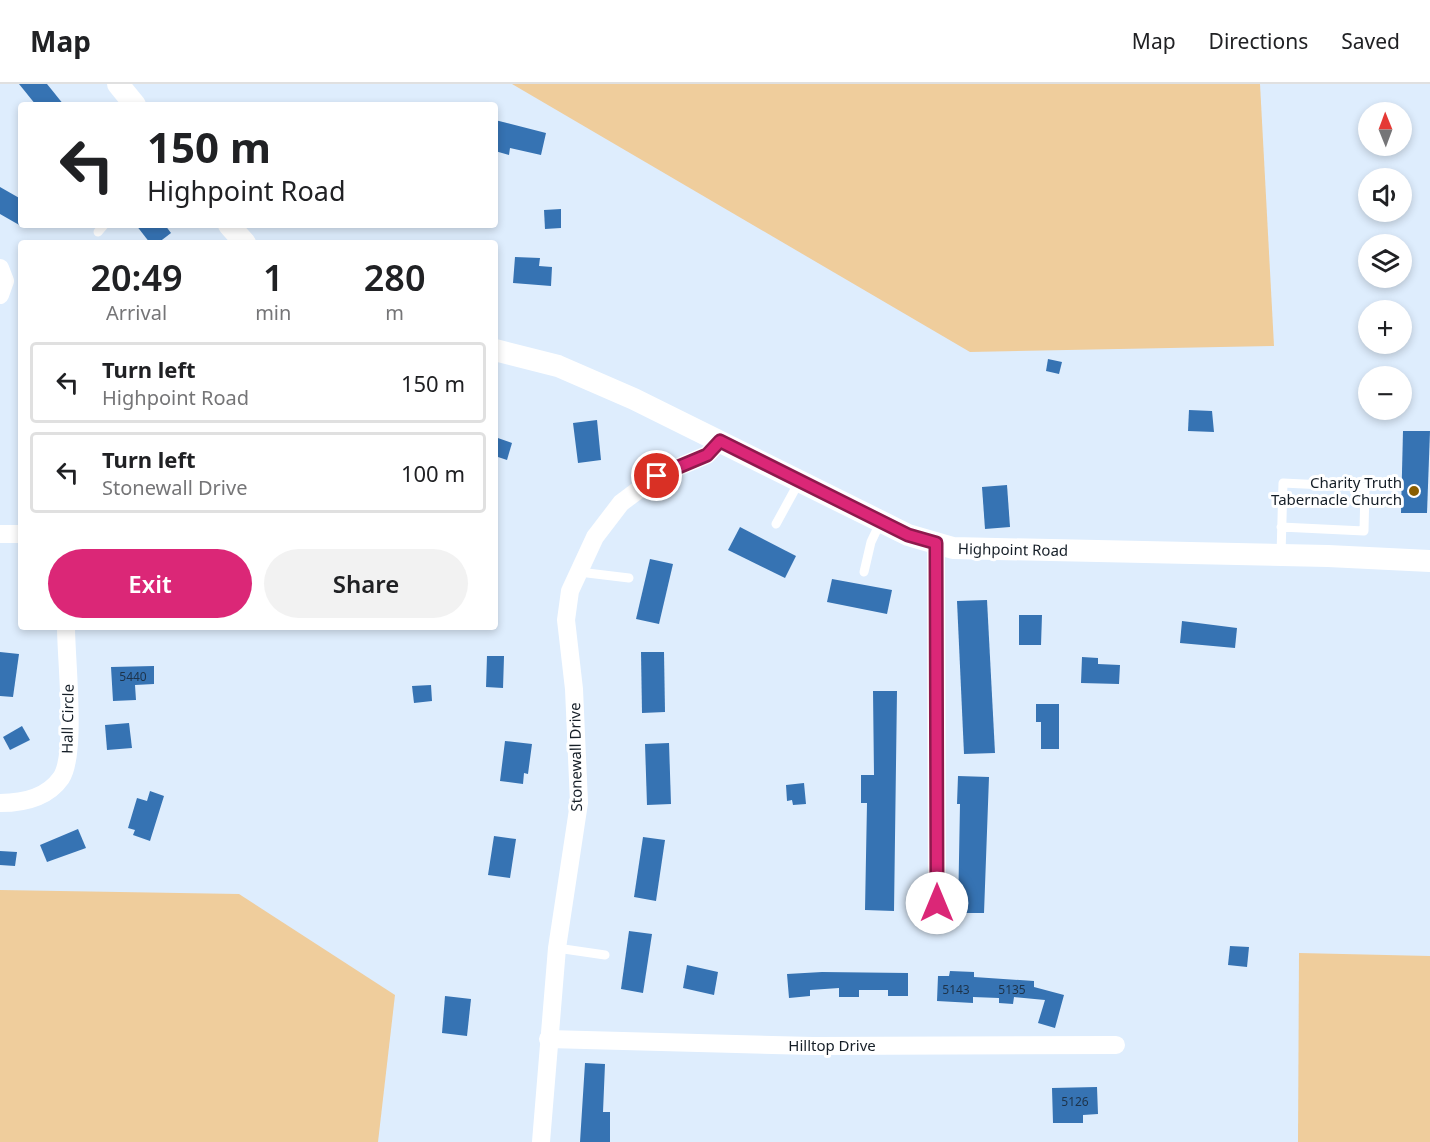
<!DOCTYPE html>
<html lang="en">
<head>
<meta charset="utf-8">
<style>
	:root { --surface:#fff; --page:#f2f2f2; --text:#202124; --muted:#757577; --line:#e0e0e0; --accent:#db2777 }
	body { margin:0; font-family:"Noto Sans",sans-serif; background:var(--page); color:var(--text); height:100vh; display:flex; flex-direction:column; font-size:22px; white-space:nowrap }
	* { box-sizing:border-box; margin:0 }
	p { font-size:20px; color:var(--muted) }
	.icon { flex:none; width:33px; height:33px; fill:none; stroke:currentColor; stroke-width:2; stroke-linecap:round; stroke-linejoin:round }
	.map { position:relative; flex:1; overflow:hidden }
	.details { position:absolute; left:18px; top:156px; width:480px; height:390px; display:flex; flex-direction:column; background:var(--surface); border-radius:6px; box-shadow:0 3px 9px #0003 }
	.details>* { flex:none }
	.hud { position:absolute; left:18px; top:18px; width:480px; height:126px; border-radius:6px; box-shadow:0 3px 9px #0003; background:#fff; color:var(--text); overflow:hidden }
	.needle { width:39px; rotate:359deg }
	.tools { position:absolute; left:1358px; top:18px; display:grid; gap:12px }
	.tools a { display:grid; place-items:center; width:54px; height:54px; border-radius:50%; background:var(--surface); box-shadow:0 3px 9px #0003; font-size:30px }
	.pin { position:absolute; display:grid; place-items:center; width:51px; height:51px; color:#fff; margin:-26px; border:3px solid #fff; border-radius:50%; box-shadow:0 2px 6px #0007 }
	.me { position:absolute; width:66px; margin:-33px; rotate:0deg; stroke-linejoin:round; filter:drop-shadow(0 0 4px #0008) }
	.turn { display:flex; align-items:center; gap:21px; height:126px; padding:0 30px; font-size:27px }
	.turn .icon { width:78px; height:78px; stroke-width:2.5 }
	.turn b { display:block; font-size:42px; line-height:51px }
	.eta { display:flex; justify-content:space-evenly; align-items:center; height:102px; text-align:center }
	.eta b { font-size:36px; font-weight:600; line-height:42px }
	.primary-button { display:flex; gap:12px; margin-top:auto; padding:12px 30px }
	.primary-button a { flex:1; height:69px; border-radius:36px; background:var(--accent); color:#fff; font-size:24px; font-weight:600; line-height:69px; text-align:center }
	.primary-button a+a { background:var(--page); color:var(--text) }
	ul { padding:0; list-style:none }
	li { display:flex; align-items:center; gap:18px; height:81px; margin:0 12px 9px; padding:0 18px; border:3px solid var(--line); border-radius:6px }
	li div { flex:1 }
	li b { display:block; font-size:22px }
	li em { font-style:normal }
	header { display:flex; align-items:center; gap:36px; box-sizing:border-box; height:84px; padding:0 30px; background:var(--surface); border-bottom:2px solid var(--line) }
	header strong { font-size:28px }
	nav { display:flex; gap:33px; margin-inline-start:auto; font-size:21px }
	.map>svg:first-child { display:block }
	.green { fill:#efcd9c }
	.building { fill:#3673b3 }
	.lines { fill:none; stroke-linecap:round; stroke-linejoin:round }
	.service { stroke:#fff; stroke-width:9 }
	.minor { stroke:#fff; stroke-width:18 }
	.tertiary { stroke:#fff; stroke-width:22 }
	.route-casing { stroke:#8e194d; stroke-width:15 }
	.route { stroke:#db2777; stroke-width:10 }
	.poi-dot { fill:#895d00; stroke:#fff; stroke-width:2 }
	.labels { text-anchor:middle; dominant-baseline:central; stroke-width:6; stroke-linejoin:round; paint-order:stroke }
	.number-label { font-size:12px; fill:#1d334a }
	.poi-label { font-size:15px; fill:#151e27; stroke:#fff; text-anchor:end }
	.street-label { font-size:15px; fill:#151e27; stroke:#fff }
</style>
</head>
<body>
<header>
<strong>Map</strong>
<nav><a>Map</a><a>Directions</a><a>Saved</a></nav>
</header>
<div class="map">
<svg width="1430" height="1058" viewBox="0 0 1430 1058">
	<rect width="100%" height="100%" fill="#deedfd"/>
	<g class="green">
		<polygon points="512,0 1260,0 1274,262 970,268"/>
		<polygon points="0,806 239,810 395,911 378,1058 0,1058"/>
		<polygon points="1299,869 1430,872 1430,1058 1298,1058"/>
	</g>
	<g class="building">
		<polygon points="19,0 47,0 64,21 36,21"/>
		<polygon points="495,36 546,49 541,71 510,64 509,71 495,67"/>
		<polygon points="0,103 21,115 21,142 0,130"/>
		<polygon points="561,125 561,144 545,145 544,126"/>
		<polygon points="136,141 165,141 171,149 158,159 150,159"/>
		<polygon points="515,173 540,174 539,182 552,183 551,202 513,199"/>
		<polygon points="1048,275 1062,278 1059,290 1046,287"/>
		<polygon points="1189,326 1212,327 1214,348 1188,347"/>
		<polygon points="597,336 601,376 578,379 573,339"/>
		<polygon points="1403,347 1430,347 1427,429 1401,429"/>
		<polygon points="495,353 512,359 507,376 495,372"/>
		<polygon points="1007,401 1010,443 985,445 982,403"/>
		<polygon points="740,443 796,472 785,494 728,466"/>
		<polygon points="650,475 673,480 659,540 636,535"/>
		<polygon points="832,495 892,506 887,530 827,518"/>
		<polygon points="987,516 995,669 964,670 957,517"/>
		<polygon points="1019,531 1042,531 1041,561 1019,561"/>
		<polygon points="1182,537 1237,544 1235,564 1180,559"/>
		<polygon points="0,568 19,570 13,613 0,612"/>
		<polygon points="641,568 664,568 665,628 642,629"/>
		<polygon points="487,572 504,572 503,604 486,603"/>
		<polygon points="1082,573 1098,574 1098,580 1120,581 1119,600 1081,599"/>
		<polygon points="154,582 154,600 135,601 136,616 113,617 111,583"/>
		<polygon points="431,601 432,617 414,619 412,602"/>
		<polygon points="873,607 897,607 894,827 865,826 867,719 861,719 861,691 874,691"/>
		<polygon points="1036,620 1059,620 1059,665 1041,665 1041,638 1036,638"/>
		<polygon points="129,639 132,664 107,666 105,641"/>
		<polygon points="22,642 30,656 10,666 3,653"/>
		<polygon points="505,657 532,660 528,690 524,689 523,700 500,697"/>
		<polygon points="669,659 671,720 647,721 645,660"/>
		<polygon points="958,692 989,693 984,829 958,829 960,720 957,720"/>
		<polygon points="804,699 806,720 793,721 792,716 787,717 786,701"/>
		<polygon points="150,707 164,712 150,757 133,751 135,746 128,744 137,714 147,717"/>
		<polygon points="78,745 86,764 47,778 40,761"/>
		<polygon points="494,752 516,755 510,794 488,791"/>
		<polygon points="643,753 665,756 656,817 634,813"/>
		<polygon points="0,767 17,768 15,782 0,781"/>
		<polygon points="629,847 652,850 643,909 621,905"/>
		<polygon points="1230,862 1249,863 1247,883 1228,881"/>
		<polygon points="687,881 718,888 714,911 683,904"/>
		<polygon points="950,887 974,888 974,893 1034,897 1034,903 1064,911 1055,944 1038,939 1045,916 1014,913 1013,920 999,919 999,914 973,913 973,919 937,917 938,892 949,892"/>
		<polygon points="822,888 908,889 908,912 888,912 888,906 859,906 859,913 839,913 839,904 810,906 810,912 789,914 787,890"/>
		<polygon points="445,912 471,915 467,952 442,949"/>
		<polygon points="585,979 605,980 603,1028 610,1028 610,1058 580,1058"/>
		<polygon points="1097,1003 1098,1030 1083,1031 1083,1039 1053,1039 1052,1004"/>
	</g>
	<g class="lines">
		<g class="service">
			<polyline points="98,148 104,141"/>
			<polyline points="776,440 799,398"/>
			<polyline points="1281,471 1283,399 1365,403 1364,447 1281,443"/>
			<polyline points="579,488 629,494"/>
			<polyline points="864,488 871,458 881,437"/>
			<polyline points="557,864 605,871"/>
		</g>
		<g class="minor">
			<polyline points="0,184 5,197 0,211"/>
			<polyline points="0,450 21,450"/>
			<polyline points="936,459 937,819"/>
			<path d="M 0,719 C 23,719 47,714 61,694 C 77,671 66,575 66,543"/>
			<polyline points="548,955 813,962 1116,961"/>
			<polyline points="541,1058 557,864 579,719 574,605 566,536 570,507 595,453 621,419 657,392 707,371 720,357"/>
		</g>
		<g class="tertiary">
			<polyline points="118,0 135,21"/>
			<polyline points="229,141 245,159"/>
			<polyline points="495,266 558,282 634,315 908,451 953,464 1328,472 1430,477"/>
		</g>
	</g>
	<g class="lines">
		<g class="route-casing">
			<polyline id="route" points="657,392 707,371 720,357 908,451 936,459 937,819"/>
		</g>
		<use href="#route" class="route"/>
	</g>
	<circle class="poi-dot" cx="1414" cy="407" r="6"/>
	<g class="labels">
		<g class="number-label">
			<text x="133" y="592">5440</text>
			<text x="956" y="905">5143</text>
			<text x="1012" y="905">5135</text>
			<text x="1075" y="1017">5126</text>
		</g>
		<g class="poi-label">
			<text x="1402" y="398">Charity Truth<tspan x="1402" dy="17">Tabernacle Church</tspan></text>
		</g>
		<g class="street-label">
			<text transform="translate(1013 465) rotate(1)">Highpoint Road</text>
			<text transform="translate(67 635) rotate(-89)">Hall Circle</text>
			<text transform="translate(575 673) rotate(-91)">Stonewall Drive</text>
			<text x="832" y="961">Hilltop Drive</text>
		</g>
	</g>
</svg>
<div class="tools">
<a><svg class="needle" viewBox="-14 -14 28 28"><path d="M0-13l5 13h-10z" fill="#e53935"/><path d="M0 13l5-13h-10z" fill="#757577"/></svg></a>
<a><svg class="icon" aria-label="sound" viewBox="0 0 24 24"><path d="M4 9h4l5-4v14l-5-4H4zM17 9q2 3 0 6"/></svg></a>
<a><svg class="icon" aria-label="layers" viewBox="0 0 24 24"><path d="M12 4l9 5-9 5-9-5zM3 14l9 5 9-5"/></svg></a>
<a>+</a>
<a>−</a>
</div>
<div class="pin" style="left:657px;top:392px;background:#d93025"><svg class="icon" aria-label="arrive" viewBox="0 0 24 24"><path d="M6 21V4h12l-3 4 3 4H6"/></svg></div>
<svg class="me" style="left:937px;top:819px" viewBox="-20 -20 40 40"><circle r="19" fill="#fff"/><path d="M0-13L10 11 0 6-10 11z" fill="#db2777"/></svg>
<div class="hud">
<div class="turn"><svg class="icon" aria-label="left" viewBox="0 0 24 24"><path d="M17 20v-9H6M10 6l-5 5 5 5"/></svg><div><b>150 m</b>Highpoint Road</div></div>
</div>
<section class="details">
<div class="eta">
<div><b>20:49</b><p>Arrival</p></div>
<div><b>1</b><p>min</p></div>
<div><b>280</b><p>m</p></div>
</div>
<ul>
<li><svg class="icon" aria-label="left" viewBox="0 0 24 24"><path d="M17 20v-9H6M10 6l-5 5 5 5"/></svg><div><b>Turn left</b><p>Highpoint Road</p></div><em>150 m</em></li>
<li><svg class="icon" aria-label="left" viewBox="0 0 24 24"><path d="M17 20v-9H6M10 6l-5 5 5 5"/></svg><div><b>Turn left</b><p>Stonewall Drive</p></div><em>100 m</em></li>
</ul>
<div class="primary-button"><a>Exit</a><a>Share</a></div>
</section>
</div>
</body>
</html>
